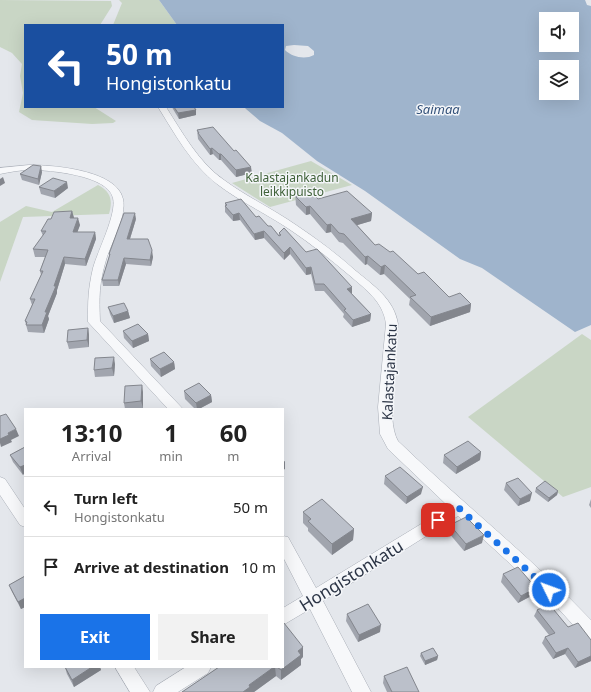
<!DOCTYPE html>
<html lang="en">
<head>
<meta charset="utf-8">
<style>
	:root { --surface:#fff; --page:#f2f2f2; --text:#222; --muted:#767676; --line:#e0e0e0; --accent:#1a73e8 }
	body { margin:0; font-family:"Noto Sans",sans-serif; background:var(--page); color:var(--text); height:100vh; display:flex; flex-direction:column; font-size:15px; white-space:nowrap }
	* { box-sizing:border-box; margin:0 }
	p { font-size:13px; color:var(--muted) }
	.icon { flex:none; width:22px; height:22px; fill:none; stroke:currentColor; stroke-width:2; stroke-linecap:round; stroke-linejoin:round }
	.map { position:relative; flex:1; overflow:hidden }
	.sheet { position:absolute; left:24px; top:408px; width:260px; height:260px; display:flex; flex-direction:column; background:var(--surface); border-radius:0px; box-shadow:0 4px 16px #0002 }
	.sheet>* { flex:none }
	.hud { position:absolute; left:24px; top:24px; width:260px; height:84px; border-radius:0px; box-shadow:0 4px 16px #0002; background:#1a4fa0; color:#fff; overflow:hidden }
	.tools { position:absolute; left:539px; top:12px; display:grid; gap:8px }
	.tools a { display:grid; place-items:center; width:40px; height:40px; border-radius:0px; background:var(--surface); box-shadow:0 4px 16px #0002; font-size:20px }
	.pin { position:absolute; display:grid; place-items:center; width:34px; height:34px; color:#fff; margin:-17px; border-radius:8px; box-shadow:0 2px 6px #0006 }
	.me { position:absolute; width:44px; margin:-22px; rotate:312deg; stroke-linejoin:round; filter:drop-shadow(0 0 3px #0008) }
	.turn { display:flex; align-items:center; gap:14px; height:84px; padding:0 16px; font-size:18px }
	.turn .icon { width:52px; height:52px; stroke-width:2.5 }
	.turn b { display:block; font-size:28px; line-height:34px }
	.eta { display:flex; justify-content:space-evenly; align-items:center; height:68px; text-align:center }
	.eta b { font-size:24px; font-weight:700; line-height:28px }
	.cta { display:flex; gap:8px; margin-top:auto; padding:8px 16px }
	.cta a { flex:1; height:46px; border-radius:0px; background:var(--accent); color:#fff; font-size:16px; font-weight:700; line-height:46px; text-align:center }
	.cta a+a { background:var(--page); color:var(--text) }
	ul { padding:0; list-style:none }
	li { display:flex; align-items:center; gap:12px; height:60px; padding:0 16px; border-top:1px solid var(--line) }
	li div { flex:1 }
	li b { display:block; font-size:15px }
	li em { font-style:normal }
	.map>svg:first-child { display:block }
	.green { fill:#c9d6c5 }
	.water { fill:#9fb4cc; fill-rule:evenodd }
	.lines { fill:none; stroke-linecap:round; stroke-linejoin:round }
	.minor-casing { stroke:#a9aeb7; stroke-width:1 }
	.minor { fill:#f7f8fa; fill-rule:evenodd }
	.wall { fill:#a1a5ae }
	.shaded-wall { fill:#83868d }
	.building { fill:#bbc0ca; stroke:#83868d }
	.route { stroke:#1a73e8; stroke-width:7; stroke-dasharray:0 12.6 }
	.labels { text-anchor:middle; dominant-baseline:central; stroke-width:3; stroke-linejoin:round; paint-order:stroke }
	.far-park-label { font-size:12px; fill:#3f6138; stroke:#f4f6f9 }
	.far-water-label { font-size:13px; font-style:italic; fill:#34527a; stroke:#f4f6f9 }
	.street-label { font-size:14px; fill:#2b3445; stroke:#f4f6f9 }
	.near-street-label { font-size:17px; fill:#2b3445; stroke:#f4f6f9 }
</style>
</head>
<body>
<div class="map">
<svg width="591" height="692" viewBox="0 0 591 692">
	<rect width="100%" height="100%" fill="#e4e7ec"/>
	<g class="green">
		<polygon points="0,0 111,1 112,6 100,25 25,25 25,107 94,107 116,121 113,123 92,124 32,120 19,112 23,93 20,76 22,64 12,53 0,47"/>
		<polygon points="119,0 159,0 177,25 113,25 122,3"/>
		<polygon points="311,161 352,185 270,207 232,183"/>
		<path d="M 98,185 C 111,192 113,200 109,214 L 23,217 L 0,282 L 0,222 L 26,206 L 52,212 Z"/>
		<polygon points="582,334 591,340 591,487 563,497 468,417"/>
	</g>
	<path class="water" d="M 159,0 L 585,0 L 587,5 L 591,6 L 591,325 L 575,332 L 482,268 L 460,259 L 365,191 L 317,161 L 282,133 L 260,121 L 246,109 L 244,107 L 283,107 L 283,25 L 177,25 ZM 546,19 L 572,19 L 572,45 L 546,45 ZM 294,45 L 308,46 L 314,51 L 314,55 C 305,60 292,57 285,50 L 286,46 ZM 546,67 L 572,67 L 572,93 L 546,93 Z"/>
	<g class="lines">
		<g class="minor-casing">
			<g id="minor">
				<path d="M 158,107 L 166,107 C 182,132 199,163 224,180 C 247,197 273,209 296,225 C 317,239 337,254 356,271 C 374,286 394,299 398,324 C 396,352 385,419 398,441 C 461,502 531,557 591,620 L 591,640 L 585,638 L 555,605 L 458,516 L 323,601 L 371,692 L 352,692 L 310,609 L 283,625 L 283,608 L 303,596 L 283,557 L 283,536 L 288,537 L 316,588 L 449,507 L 388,449 L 380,434 L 378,407 L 386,324 C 383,301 365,289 349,275 C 330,259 310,243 289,229 C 265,213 239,201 217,184 C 191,164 175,134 158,107 Z"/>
				<path d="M 29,165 C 53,165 117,170 123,199 C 127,217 111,243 106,260 C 99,284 99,297 100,321 L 183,409 L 168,409 L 88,322 C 88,300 88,290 93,268 C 98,250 117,214 113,198 C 108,175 49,170 30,170 C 20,170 10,172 0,174 L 0,168 Z"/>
				<polygon points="0,477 5,479 25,509 25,527 20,525 0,495"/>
				<polygon points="115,667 134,667 150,692 130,692"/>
				<polygon points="186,667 211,667 208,673 178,692 153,692 156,686"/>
			</g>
		</g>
		<use href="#minor" class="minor"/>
	</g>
	<g class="wall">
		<polygon points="172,107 194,107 196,115 179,119 173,109"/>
		<polygon points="197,130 252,173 236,177 221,160 219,160 213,154 210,155 198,139"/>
		<polygon points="42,172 39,185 22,180 20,174"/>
		<polygon points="39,187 68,188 55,198 41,194"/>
		<polygon points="295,193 372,213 371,221 357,225 375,245 418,274 449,297 471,304 470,312 430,326 409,305 410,299 384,274 380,275 367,264 365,265 343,243 339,242 331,232 326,233 310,214 306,215 296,205"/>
		<polygon points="225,203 256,217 279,235 279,233 306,252 352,294 371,314 370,321 352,327 343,317 344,314 324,291 315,291 311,274 306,275 290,254 284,260 264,238 255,240 240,220 233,221 225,212"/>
		<polygon points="72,211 74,218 80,225 77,232 95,232 96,239 86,266 65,264 57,290 57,293 48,316 49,319 44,333 28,332 25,321 32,305 30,299 41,275 40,271 45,257 35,257 33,249 43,236 41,231 51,219"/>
		<polygon points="136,219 130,239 153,257 151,266 126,264 119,286 103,286 102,280 109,257 109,254"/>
		<polygon points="108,307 128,311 130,318 114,323 110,314"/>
		<polygon points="88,328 89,335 89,347 69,349 67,342"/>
		<polygon points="123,331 148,334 149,341 133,348 124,338"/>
		<polygon points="150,359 174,362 175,369 161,377 151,366"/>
		<polygon points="115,364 114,376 95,377 94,370"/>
		<polygon points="184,391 211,395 212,402 199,409 195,409 185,399"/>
		<polygon points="143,392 143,408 125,409 124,403"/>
		<polygon points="25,447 23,475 13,462 10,455"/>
		<polygon points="481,452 480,460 456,474 443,463 444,455"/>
		<polygon points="385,476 421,494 406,504 384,484"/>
		<polygon points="506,483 530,501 518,506 504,490"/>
		<polygon points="536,488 558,491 557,495 548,502 535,492"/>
		<polygon points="591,499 591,508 589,505"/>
		<polygon points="303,512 354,529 353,540 332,555 308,531 308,528 303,523"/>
		<polygon points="450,525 482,543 464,551 448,532"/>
		<polygon points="503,574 533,595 518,603 501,582"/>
		<polygon points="25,576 25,607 21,609 12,592 9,585"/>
		<polygon points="537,610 591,640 591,661 575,668 565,654 553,659 542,643 545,637 549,635 534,616"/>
		<polygon points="347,614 380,632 358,642 346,621"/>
		<polygon points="421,653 438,656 437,660 425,665 420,656"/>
		<polygon points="303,657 301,659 301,665 281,680 276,676 254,692 182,692 219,667 283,667"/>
		<polygon points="65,667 100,667 101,670 74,687 67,674"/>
		<polygon points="384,676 419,692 387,692 383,683"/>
	</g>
	<g class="shaded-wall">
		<polygon points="196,110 196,115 179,119 178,113"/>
		<polygon points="212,148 213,154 210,155 210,149"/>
		<rect x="219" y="154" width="2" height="6"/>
		<polygon points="41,166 42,172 39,185 38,179"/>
		<polygon points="251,167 252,173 236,177 236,170"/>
		<polygon points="3,177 5,183 0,186 0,179"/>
		<polygon points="67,182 68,188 55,198 54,191"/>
		<polygon points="310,206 310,214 306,215 306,207"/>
		<polygon points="72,211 74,218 70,218"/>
		<polygon points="135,213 136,219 128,245 127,239"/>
		<polygon points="239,213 240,220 233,221 233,215"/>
		<polygon points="372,213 371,221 351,227 351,219"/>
		<polygon points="78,218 80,225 75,239 73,232"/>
		<polygon points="331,224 331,232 326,233 327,225"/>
		<polygon points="264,231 264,238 255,240 254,234"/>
		<polygon points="95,232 96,239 86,266 85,259"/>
		<polygon points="290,247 290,254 284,260 284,253"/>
		<polygon points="152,250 153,257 151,266 150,260"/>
		<polygon points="368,256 367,264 365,265 365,257"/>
		<polygon points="64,257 65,264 57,290 57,293 48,316 49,319 44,333 42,325 45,312"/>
		<polygon points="124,258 126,264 119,286 118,280"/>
		<polygon points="385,265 384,274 380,275 381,267"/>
		<polygon points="311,267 311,274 306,275 306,268"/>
		<polygon points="352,287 352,294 347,289"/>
		<polygon points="471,304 470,312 430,326 431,317"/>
		<polygon points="128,311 130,318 114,323 113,316"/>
		<polygon points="371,314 370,321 352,327 353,320"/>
		<polygon points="88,328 89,335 89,347 87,340"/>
		<polygon points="148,334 149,341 133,348 132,341"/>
		<polygon points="114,357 115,364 114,376 112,368"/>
		<polygon points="174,362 175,369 161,377 160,369"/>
		<polygon points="142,385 143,392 143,408 141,401"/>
		<polygon points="211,395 212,402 199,409 197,409 196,403"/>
		<polygon points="16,429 19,436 11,440 12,442 1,447 0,443 0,439 8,433"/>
		<polygon points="481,452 480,460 456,474 457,467"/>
		<polygon points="285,461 285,469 283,470 283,462"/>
		<polygon points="25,465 25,473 23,475 20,467"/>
		<polygon points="423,487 421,494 406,504 407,497"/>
		<polygon points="558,491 557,495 548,502 549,498"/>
		<polygon points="532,493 530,501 518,506 520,499"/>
		<polygon points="354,529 353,540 332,555 332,544"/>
		<polygon points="484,535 482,543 464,551 466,544"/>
		<polygon points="536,588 533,595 518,603 521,596"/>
		<polygon points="25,598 25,607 21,609 18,602"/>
		<polygon points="381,625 380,632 358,642 359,635"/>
		<polygon points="303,647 303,657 301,659 301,665 281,680 281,670 298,651"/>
		<polygon points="568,648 565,654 553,659 556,653"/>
		<polygon points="438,656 437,660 425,665 425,661"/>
		<polygon points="591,656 591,661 575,668 578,662"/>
		<polygon points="92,667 100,667 101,670 74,687 72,680"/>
		<polygon points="274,667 275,667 276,676 254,692 243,692 249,685"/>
	</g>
	<g class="building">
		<polygon points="174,107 194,107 196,110 178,113"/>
		<polygon points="213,127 234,151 236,150 251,167 236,170 221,154 219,154 212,148 210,149 198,133 199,133 197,130"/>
		<polygon points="33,165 41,166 38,179 20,174"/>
		<polygon points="53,178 67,182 54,191 39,187"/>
		<polygon points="309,190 318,199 347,191 372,213 351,219 375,245 379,244 390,252 393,251 418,274 424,272 449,297 460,293 471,304 431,317 410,297 416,295 385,265 381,267 368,256 365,257 344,234 339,233 331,224 327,225 310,206 306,207 296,197 298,196 295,193"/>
		<polygon points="241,199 256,217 259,216 268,226 271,226 279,236 281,235 279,233 284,228 306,252 317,249 352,287 347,289 371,314 353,320 344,310 346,309 324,284 315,284 311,267 306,268 290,247 284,253 264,231 254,234 239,213 233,215 225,206 227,205 225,203"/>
		<polygon points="72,211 70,218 78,218 73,232 95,232 85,259 64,257 54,286 56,286 45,312 47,312 42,325 26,325 27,322 25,321 35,299 30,299 43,271 40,271 48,250 33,249 46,231 41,231 48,219 51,219 54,212"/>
		<polygon points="124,213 135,213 127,239 148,239 152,250 150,260 124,258 118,280 102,280 110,254 109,254"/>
		<polygon points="124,303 128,311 113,316 108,307"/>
		<polygon points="138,324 148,334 132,341 123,331"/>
		<polygon points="88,328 87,340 67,342 68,330"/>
		<polygon points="164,352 174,362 160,369 150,359"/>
		<polygon points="114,357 112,368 94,370 95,358"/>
		<polygon points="199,383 211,395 196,403 184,391"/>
		<polygon points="142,385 141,401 124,403 125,386"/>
		<polygon points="6,414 16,429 8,433 9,435 0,439 0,416"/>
		<polygon points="468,441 481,452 457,467 444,455"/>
		<polygon points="25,447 25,465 20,467 10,455"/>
		<polygon points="400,467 423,487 407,497 385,476"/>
		<polygon points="518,478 532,493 520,499 506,483"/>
		<polygon points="545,481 558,491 549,498 536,488"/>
		<polygon points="322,499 354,529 332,544 308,521 311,519 303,512"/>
		<polygon points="466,517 484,535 466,544 450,525"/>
		<polygon points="518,567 536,588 521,596 503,574"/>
		<polygon points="25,576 25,598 18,602 9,585"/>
		<polygon points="368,604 381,625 359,635 347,614"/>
		<polygon points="549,604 568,627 578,623 591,640 591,656 578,662 568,648 556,653 545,637 555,633 537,610"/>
		<polygon points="284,623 303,647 298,651 301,655 281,670 277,667 283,667 283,624"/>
		<polygon points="433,648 438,656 425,661 421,653"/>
		<polygon points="65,667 92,667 72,680"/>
		<polygon points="219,667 274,667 249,685 250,687 243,692 182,692"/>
		<polygon points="407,667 419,692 392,692 384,676"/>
	</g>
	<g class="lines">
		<polyline class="route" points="438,520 459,508 549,590"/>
	</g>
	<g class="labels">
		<g class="far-park-label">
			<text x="292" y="177">Kalastajankadun<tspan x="292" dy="14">leikkipuisto</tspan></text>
		</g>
		<g class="far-water-label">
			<text x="438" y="109">Saimaa</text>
		</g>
		<g class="street-label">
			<text transform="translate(389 372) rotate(-87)">Kalastajankatu</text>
		</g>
		<g class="near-street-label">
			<text transform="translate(351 575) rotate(-32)">Hongistonkatu</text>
		</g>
	</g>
</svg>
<div class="tools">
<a><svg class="icon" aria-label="sound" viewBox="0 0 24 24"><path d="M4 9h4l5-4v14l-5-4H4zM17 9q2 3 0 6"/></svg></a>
<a><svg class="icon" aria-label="layers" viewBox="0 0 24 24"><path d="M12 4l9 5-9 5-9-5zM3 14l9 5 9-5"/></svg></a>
</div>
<div class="pin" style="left:438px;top:520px;background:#d93025"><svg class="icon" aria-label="arrive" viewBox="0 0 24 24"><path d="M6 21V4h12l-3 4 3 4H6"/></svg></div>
<svg class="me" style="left:549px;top:590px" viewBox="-20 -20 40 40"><circle r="17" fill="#1a73e8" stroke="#fff" stroke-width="3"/><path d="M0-11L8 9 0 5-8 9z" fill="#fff"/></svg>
<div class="hud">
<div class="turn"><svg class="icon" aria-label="left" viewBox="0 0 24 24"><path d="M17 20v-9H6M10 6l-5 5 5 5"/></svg><div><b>50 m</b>Hongistonkatu</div></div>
</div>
<section class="sheet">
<div class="eta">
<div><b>13:10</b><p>Arrival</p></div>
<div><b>1</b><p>min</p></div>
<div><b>60</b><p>m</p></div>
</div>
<ul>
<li><svg class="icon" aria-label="left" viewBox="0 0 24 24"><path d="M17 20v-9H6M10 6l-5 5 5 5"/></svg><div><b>Turn left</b><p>Hongistonkatu</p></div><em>50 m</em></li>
<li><svg class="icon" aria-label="arrive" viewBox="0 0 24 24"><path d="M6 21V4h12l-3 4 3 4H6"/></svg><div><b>Arrive at destination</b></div><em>10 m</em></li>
</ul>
<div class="cta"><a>Exit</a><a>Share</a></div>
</section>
</div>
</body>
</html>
